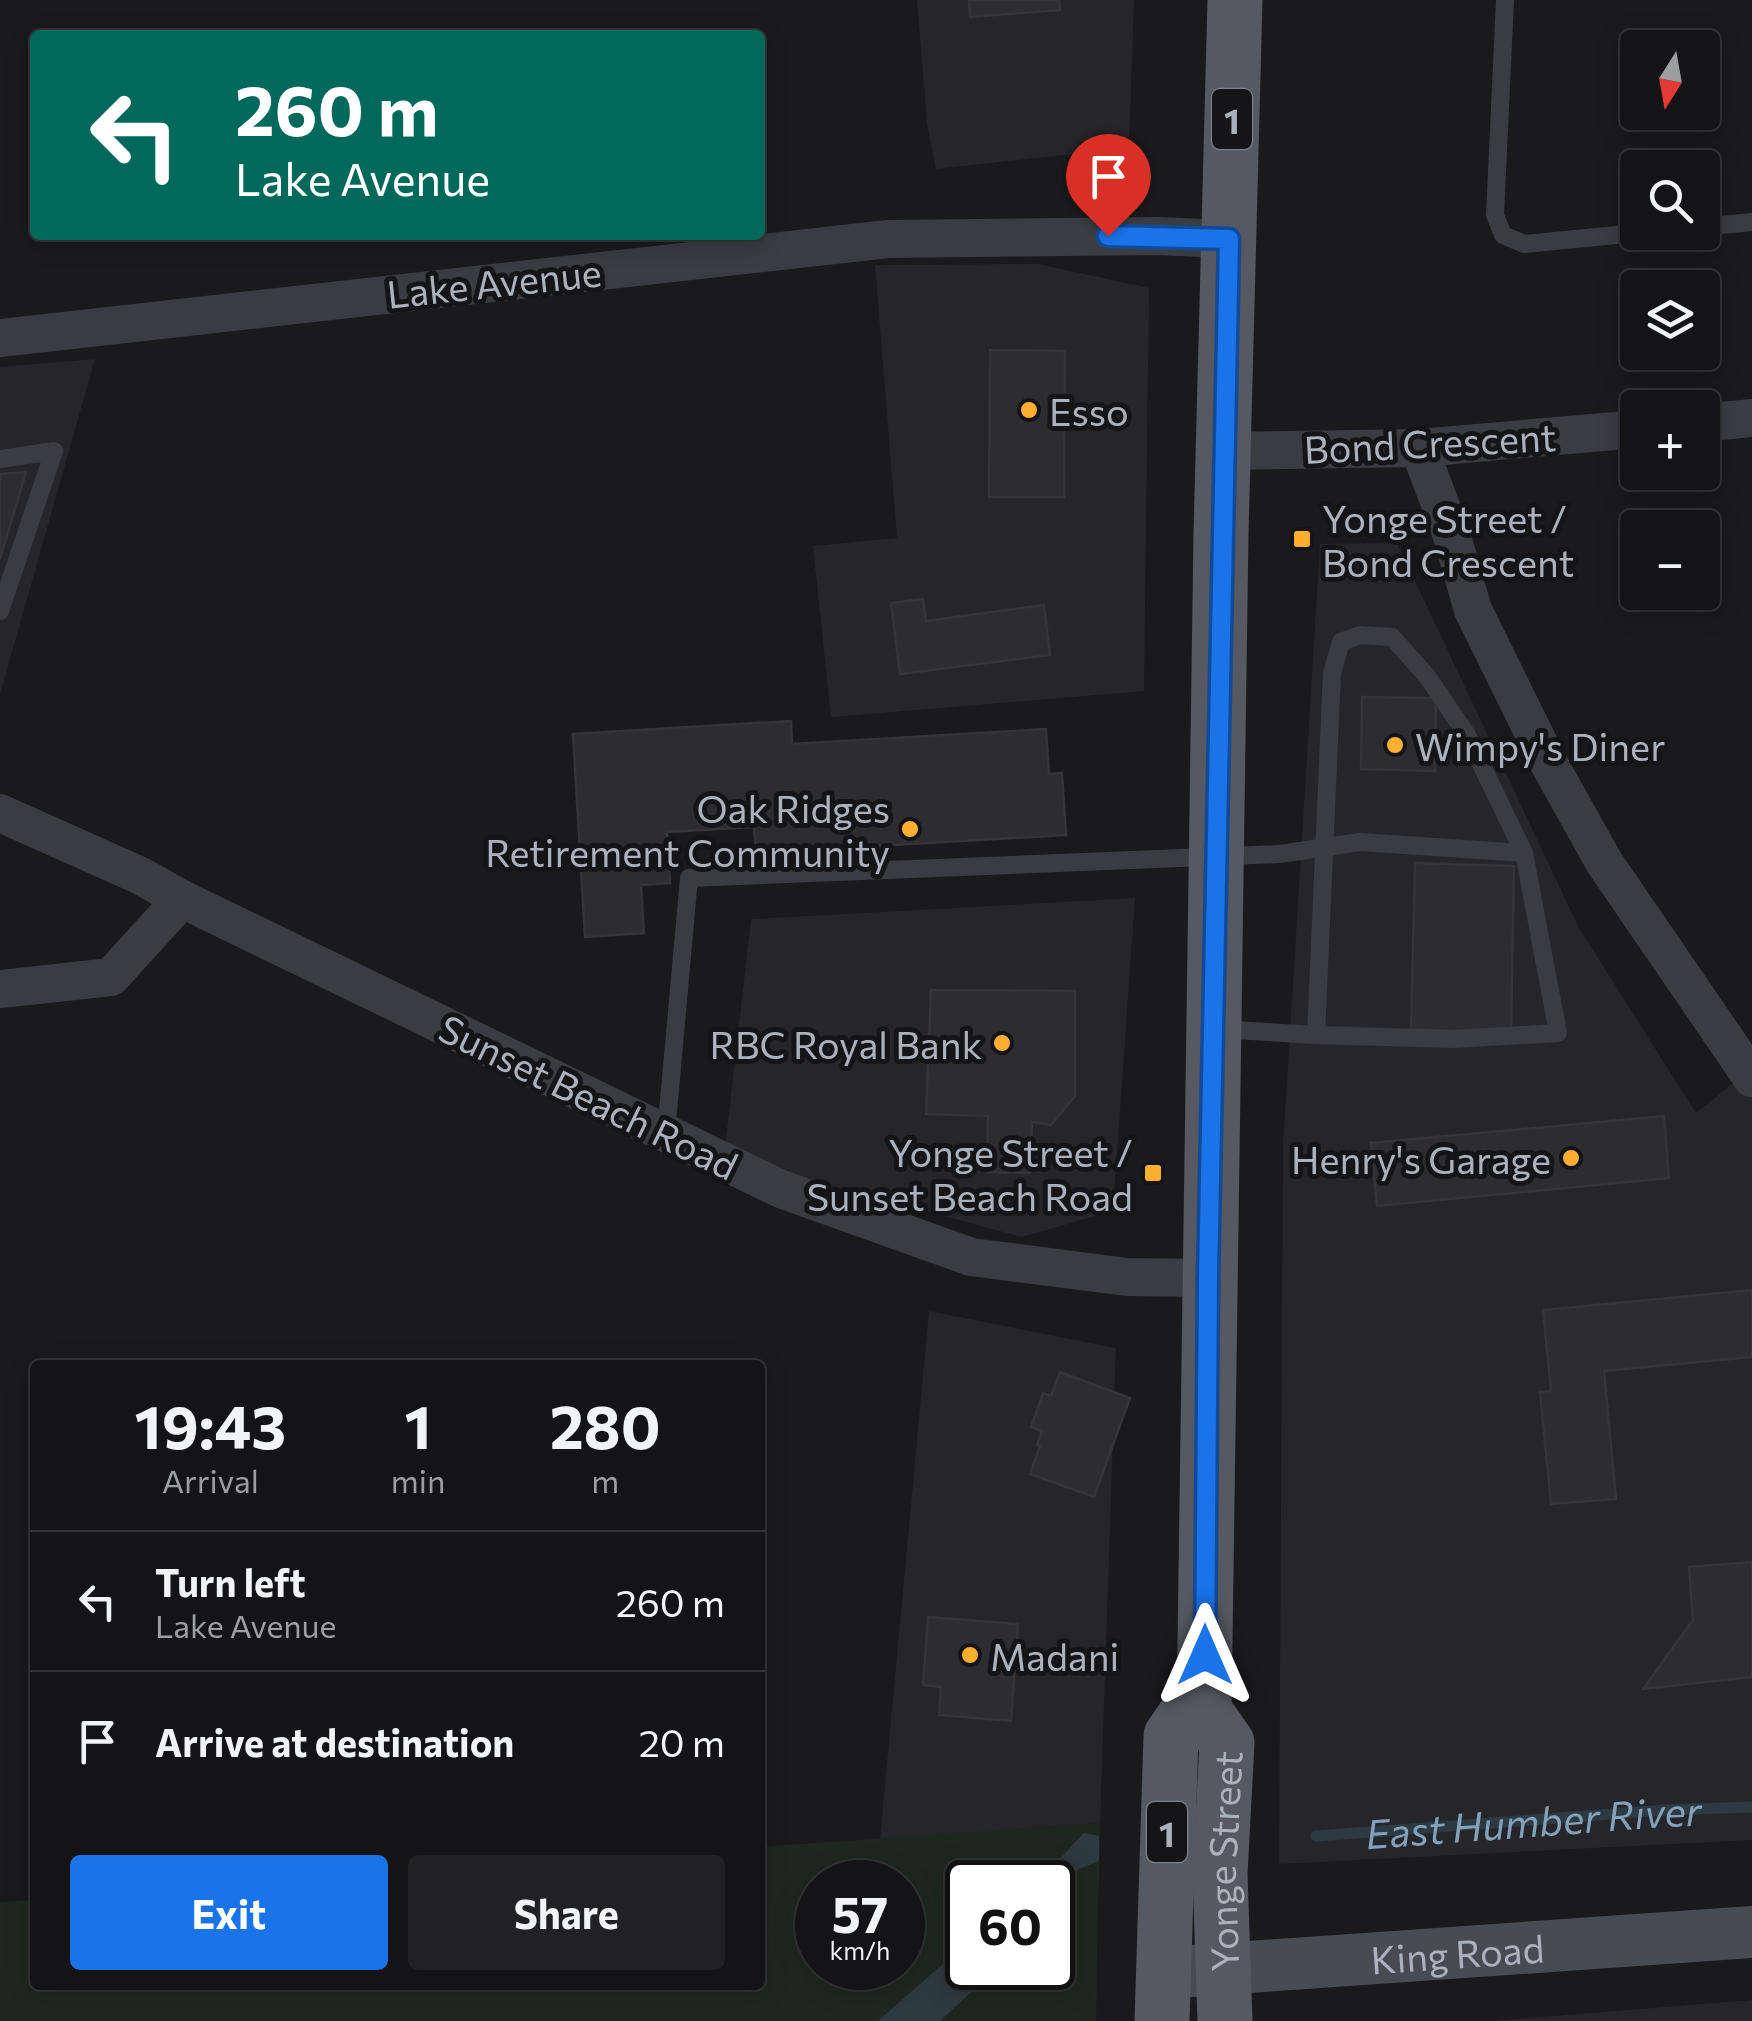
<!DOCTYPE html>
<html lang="en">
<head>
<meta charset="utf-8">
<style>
	:root { --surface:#141416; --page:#212123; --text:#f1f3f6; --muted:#9d9ea1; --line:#333335; --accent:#1a73e8 }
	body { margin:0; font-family:Commissioner,sans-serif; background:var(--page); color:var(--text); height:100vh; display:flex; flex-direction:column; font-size:38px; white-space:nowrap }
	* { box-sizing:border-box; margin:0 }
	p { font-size:32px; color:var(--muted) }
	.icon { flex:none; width:55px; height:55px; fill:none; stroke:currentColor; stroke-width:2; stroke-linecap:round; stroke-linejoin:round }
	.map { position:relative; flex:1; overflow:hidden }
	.side { position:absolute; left:30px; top:1360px; width:735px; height:630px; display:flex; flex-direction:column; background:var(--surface); border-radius:10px; box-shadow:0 5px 25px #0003,0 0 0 2px var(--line) }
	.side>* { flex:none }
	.hud { position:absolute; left:30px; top:30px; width:735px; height:210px; border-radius:10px; box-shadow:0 5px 25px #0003,0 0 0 2px var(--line); background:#00695c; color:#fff; overflow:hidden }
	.needle { width:65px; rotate:191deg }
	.fabs { position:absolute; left:1620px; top:30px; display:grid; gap:20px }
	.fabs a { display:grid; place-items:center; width:100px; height:100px; border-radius:10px; background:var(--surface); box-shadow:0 5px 25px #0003,0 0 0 2px var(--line); font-size:50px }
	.speed { position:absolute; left:795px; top:1860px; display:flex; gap:20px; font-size:50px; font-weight:700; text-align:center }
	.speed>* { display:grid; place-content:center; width:130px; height:130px; border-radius:50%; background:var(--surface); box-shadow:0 5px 25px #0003,0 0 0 2px var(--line); line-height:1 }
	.speed small { font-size:25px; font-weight:400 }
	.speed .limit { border:5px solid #111; border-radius:15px; background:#fff; color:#111 }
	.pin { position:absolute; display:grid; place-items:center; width:85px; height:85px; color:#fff; margin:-102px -42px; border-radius:50% 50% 50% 0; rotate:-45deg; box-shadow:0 0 10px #0007 }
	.pin .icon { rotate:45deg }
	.me { position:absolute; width:110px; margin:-55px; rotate:0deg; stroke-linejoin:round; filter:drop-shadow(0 0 8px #0008) }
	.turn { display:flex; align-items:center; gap:35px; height:210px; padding:0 40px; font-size:45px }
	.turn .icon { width:130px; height:130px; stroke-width:2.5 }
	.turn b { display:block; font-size:70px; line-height:85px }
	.eta { display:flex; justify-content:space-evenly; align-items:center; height:170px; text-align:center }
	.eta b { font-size:60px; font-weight:700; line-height:70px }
	.cta { display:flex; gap:20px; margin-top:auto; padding:20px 40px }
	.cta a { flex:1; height:115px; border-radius:10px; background:var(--accent); color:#fff; font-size:40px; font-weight:700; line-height:115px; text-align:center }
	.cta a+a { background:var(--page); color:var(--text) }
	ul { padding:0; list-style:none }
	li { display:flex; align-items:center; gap:30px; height:140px; padding:0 40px; border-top:2px solid var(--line) }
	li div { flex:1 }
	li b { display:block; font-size:38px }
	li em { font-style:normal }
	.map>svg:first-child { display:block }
	.built { fill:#26262a }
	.green { fill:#1f2820; fill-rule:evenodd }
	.water { fill:#2e3a42 }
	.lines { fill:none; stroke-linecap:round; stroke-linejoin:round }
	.stream { stroke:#2e3a42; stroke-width:11 }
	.building { fill:#2d2d31; stroke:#343439; stroke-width:2.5 }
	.lane { stroke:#3b3c42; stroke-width:18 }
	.street { stroke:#3b3c42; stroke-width:38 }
	.secondary { stroke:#484b52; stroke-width:52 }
	.primary { stroke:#565961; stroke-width:55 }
	.route-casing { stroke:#114b97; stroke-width:25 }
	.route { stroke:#1a73e8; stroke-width:18 }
	.poi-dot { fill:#ffaf30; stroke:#151518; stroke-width:4 }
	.labels { text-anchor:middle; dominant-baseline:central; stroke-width:10; stroke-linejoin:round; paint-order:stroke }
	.shield { fill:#151518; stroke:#7f838c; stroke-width:2.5 }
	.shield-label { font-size:35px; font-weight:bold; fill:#acb2bd }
	.street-label { font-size:38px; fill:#acb2bd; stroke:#151518 }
	.poi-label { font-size:38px; fill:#acb2bd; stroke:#151518; text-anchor:start }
	.water-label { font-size:40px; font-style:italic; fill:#81a2ba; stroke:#151518 }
</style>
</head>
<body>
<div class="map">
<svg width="1752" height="2021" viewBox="0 0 1752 2021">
	<rect width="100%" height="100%" fill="#1a1a1d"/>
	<g class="built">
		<polygon points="917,0 1134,0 1129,148 936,169 927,124"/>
		<polygon points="1038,264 1149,288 1144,691 831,717 813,546 897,538 875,265"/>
		<polygon points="95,359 0,694 0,367"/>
		<polygon points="1397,543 1579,928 1696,1113 1752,1068 1752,1840 1279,1864 1283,1147 1320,544"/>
		<polygon points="1135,898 1113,1211 1022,1237 724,1157 751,919"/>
		<polygon points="929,1311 1116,1348 1100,1823 880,1839"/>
		<polygon points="1752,2000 1752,2021 1492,2021"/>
	</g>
	<path class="green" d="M 1100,1823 L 1096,2021 L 0,2021 L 0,1902 L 35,1900 L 35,1985 L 760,1985 L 760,1847 ZM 818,1882 L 902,1882 L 902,1968 L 818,1968 ZM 968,1882 L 1052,1882 L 1052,1968 L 968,1968 Z"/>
	<g class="water">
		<polygon points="1084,1833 1099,1836 1099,1861 1079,1869 1053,1902 1052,1882 1038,1882"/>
		<polygon points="967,1943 968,1968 997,1968 940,2021 878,2021"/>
	</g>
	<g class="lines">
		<path class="stream" id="s1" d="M 1316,1836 L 1666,1810 L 1752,1807"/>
	</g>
	<g class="building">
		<polygon points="969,0 1059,0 1060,10 970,17"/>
		<polygon points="990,350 1065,351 1064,497 989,497"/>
		<polygon points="26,472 0,559 0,474"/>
		<polygon points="923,599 926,621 1044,605 1050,655 900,674 891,603"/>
		<polygon points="1362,697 1436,698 1435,771 1361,769"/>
		<polygon points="791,721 792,744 1046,729 1049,774 1062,773 1066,835 756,853 754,827 667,832 670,883 641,885 644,933 585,937 573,734"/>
		<polygon points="1415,863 1514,866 1511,1032 1411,1030"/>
		<polygon points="931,990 1075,991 1075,1096 1051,1125 1032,1122 1030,1173 987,1172 988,1116 926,1114"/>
		<polygon points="1664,1116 1669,1178 1377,1206 1371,1143"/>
		<polygon points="1752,1290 1752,1357 1604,1371 1616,1499 1551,1504 1540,1392 1551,1391 1543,1310"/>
		<polygon points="1060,1372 1130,1398 1094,1497 1030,1474 1040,1446 1037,1445 1042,1431 1031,1427 1043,1393 1051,1396"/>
		<polygon points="1752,1562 1752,1677 1643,1689 1693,1620 1689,1567"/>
		<polygon points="928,1617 1018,1624 1011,1721 939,1715 941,1687 923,1685"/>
	</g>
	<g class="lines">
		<g class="lane">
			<polyline points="1505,0 1495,215 1503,235 1524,244 1647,232"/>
			<polyline points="1702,227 1752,222"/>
			<polyline points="0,459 54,451 0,611"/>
			<polyline points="1316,1035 1454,1039 1558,1033 1524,853"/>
			<polyline points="666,1134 689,878 1280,854 1360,842 1524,853 1467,735 1427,676 1392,637 1360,635 1341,642 1332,673 1316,1035 1218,1029"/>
		</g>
		<g class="street">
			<polyline points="0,338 888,239 1156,236 1229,239"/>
			<polyline points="1702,423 1752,418"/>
			<polyline points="1419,448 1451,533 1473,610 1547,760 1604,862 1752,1078"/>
			<polyline points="1223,451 1419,448 1638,429"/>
			<polyline points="0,813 141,876 182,899 781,1189 971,1257 1127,1277 1208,1278"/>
			<polyline points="0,989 111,977 182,899"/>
		</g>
		<path class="secondary" id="s2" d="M 1163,1973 L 1752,1932"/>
		<g class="primary">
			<polyline points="1162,2021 1171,1736 1184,1717 1204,1710"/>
			<path id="s3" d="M 1225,2021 L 1220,1874 L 1227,1743 L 1204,1710 L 1221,533 L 1235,0"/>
		</g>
	</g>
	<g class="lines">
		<g class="route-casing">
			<polyline id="route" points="1108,236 1229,239 1208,1278 1205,1655"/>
		</g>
		<use href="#route" class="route"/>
	</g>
	<g class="poi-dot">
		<circle cx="1029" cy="410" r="10"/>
		<rect x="1292" y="529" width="20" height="20" rx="5"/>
		<circle cx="1395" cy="745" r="10"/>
		<circle cx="910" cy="829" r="10"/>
		<circle cx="1002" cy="1043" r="10"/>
		<circle cx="1571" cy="1158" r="10"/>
		<rect x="1143" y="1163" width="20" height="20" rx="5"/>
		<circle cx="970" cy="1655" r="10"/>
	</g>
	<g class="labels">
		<g class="shield">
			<rect x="1212" y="89" width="40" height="60" rx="8"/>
			<rect x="1147" y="1802" width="40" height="60" rx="8"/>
		</g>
		<g class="shield-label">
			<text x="1232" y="119">1</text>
			<text x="1167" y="1832">1</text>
		</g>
		<g class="street-label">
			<text transform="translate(494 282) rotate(-6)">Lake Avenue</text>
			<text transform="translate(1430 442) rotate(-3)">Bond Crescent</text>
			<text transform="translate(589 1096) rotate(26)">Sunset Beach Road</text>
			<text stroke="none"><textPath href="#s3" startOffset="160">Yonge Street</textPath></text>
			<text stroke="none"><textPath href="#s2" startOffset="295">King Road</textPath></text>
		</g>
		<g class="poi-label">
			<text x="1049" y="410">Esso</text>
			<text x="1322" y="517">Yonge Street /<tspan x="1322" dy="44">Bond Crescent</tspan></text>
			<text x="1415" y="745">Wimpy's Diner</text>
			<text x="890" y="807" text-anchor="end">Oak Ridges<tspan x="890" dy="44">Retirement Community</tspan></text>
			<text x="982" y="1043" text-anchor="end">RBC Royal Bank</text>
			<text x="1133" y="1151" text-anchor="end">Yonge Street /<tspan x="1133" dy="44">Sunset Beach Road</tspan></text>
			<text x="1551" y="1158" text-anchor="end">Henry's Garage</text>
			<text x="990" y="1655">Madani</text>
		</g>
		<g class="water-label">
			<text stroke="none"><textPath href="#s1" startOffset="218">East Humber River</textPath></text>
		</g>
	</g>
</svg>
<div class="fabs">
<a><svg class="needle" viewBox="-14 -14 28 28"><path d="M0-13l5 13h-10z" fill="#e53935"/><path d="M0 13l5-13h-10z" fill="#9d9ea1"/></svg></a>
<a><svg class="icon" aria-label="search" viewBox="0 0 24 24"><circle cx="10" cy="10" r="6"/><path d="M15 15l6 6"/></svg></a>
<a><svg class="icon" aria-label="layers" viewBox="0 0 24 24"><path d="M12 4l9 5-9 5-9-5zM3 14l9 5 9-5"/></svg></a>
<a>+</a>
<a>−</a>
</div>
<div class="speed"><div>57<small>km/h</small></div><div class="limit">60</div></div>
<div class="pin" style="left:1108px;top:236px;background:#d93025"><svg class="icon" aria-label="arrive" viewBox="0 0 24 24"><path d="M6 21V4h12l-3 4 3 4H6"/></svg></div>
<svg class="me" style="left:1205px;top:1655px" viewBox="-20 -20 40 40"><path d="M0-17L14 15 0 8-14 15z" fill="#1a73e8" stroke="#fff" stroke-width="4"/></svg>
<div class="hud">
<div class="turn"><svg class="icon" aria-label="left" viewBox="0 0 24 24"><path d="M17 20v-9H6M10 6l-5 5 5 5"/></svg><div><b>260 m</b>Lake Avenue</div></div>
</div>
<section class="side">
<div class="eta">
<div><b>19:43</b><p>Arrival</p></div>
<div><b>1</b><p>min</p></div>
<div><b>280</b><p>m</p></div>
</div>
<ul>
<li><svg class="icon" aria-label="left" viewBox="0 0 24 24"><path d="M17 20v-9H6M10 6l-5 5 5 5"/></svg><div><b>Turn left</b><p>Lake Avenue</p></div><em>260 m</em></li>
<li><svg class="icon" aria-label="arrive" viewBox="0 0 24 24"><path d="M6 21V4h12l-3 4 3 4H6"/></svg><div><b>Arrive at destination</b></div><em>20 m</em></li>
</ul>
<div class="cta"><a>Exit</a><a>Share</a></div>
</section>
</div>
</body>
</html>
